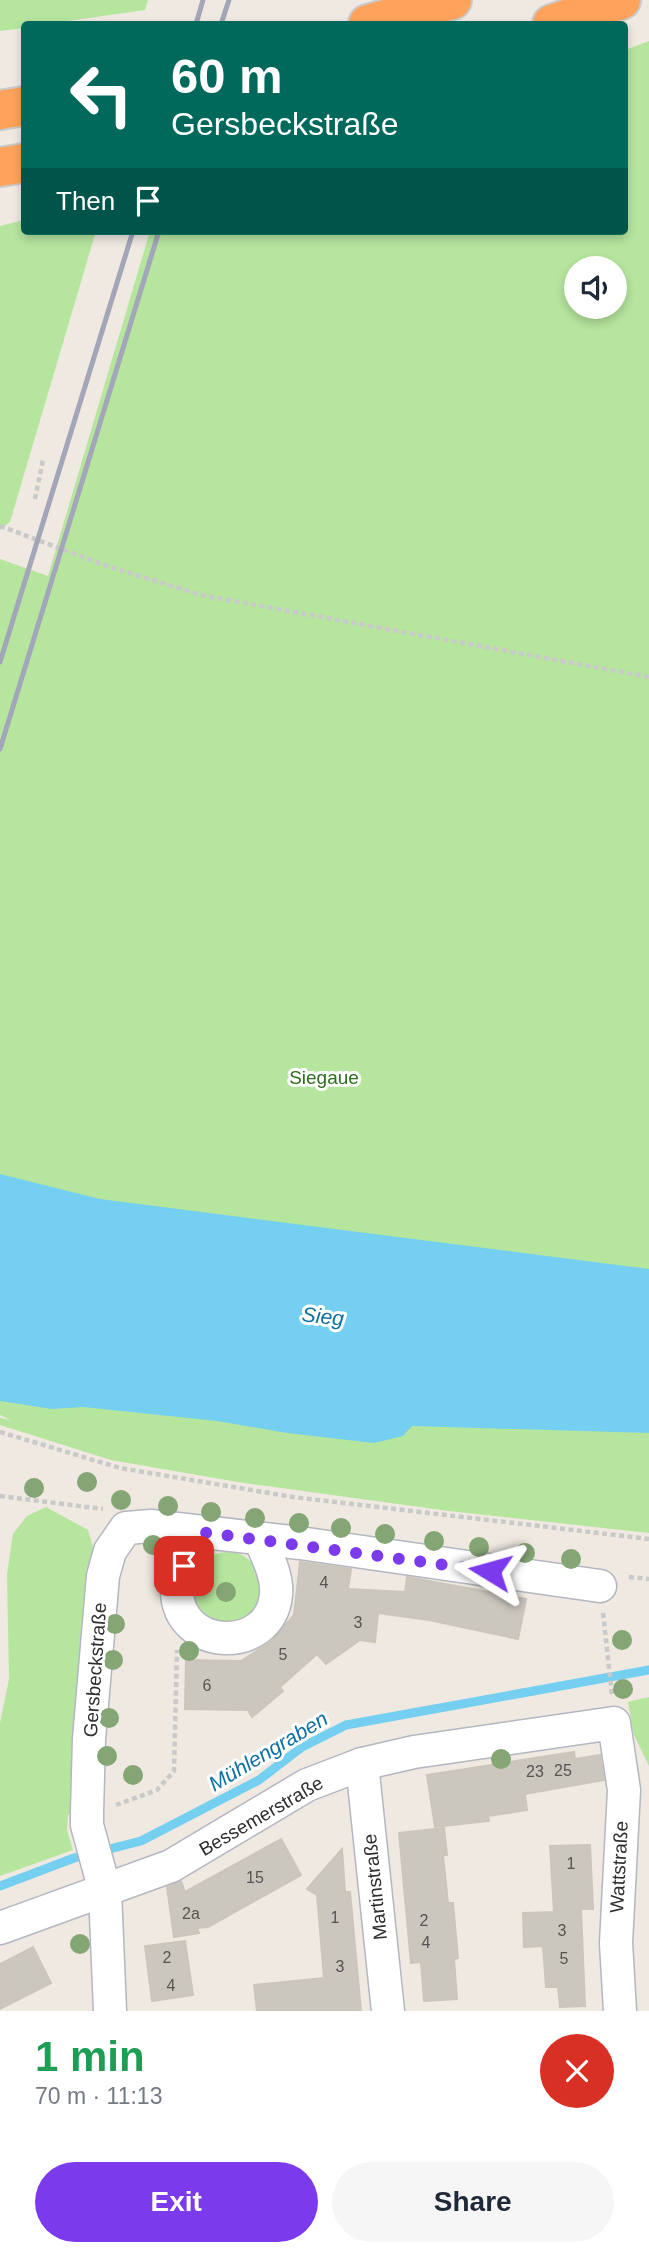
<!DOCTYPE html>
<html lang="en">
<head>
<meta charset="utf-8">
<style>
	:root { --surface:#fff; --page:#f6f6f7; --text:#1f2937; --muted:#747a83; --accent:#7c3aed }
	body { margin:0; font-family:Helvetica,sans-serif; background:var(--page); color:var(--text); height:100vh; display:flex; flex-direction:column; font-size:26px; white-space:nowrap }
	* { box-sizing:border-box; margin:0 }
	p { font-size:23px; color:var(--muted) }
	.icon { flex:none; width:38px; height:38px; fill:none; stroke:currentColor; stroke-width:2; stroke-linecap:round; stroke-linejoin:round }
	.map { position:relative; height:2011px; overflow:hidden }
	.side { display:flex; flex-direction:column; background:var(--surface); flex:1 }
	.side>* { flex:none }
	.banner { position:absolute; left:21px; top:21px; width:607px; height:214px; border-radius:7px; box-shadow:0 4px 10px #0003; background:#00695c; color:#fff; overflow:hidden }
	.fabs { position:absolute; left:564px; top:256px; display:grid; gap:14px }
	.fabs a { display:grid; place-items:center; width:63px; height:63px; border-radius:50%; background:var(--surface); box-shadow:0 4px 10px #0003; font-size:35px }
	.pin { position:absolute; display:grid; place-items:center; width:60px; height:60px; color:#fff; margin:-30px; border-radius:14px; box-shadow:0 4px 10px #0006 }
	.me { position:absolute; width:77px; margin:-38px; rotate:278deg; stroke-linejoin:round; filter:drop-shadow(0 0 5px #0008) }
	.turn { display:flex; align-items:center; gap:24px; height:147px; padding:0 35px; font-size:32px }
	.turn .icon { width:91px; height:91px; stroke-width:2.5 }
	.turn b { display:block; font-size:49px; line-height:60px }
	.then { display:flex; align-items:center; height:66px; padding:0 35px; background:#0003; gap:14px; font-size:26px }
	.round { display:grid; place-items:center; flex:none; width:74px; height:74px; border-radius:37px; background:var(--page) }
	.overview { display:flex; align-items:center; justify-content:space-between; height:119px; padding:0 35px }
	h1 { font-size:42px; font-weight:600; line-height:52px; color:#1e9e55 }
	.action { display:flex; gap:14px; margin-top:auto; padding:14px 35px }
	.action a { flex:1; height:80px; border-radius:42px; background:var(--accent); color:#fff; font-size:28px; font-weight:600; line-height:80px; text-align:center }
	.action a+a { background:var(--page); color:var(--text) }
	.map>svg:first-child { display:block }
	.green { fill:#b6e59e; fill-rule:evenodd }
	.water { fill:#75cff0 }
	.lines { fill:none; stroke-linecap:round; stroke-linejoin:round }
	.stream { stroke:#75cff0; stroke-width:9 }
	.building { fill:#cbc7bf; stroke:#cbc5ba; stroke-width:2 }
	.minor-casing { stroke:#b4b7c1; stroke-width:35 }
	.motorway-casing { stroke:#c9c9c9; stroke-width:42 }
	.path { stroke:#c9c9c9; stroke-width:4.5; stroke-dasharray:5 3.5; stroke-linecap:butt }
	.minor { stroke:#fff; stroke-width:32 }
	.motorway { stroke:#ffa35c; stroke-width:38 }
	.rail { stroke:#a3a6b8; stroke-width:5 }
	.tree { fill:#84a574 }
	.route { stroke:#7c3aed; stroke-width:12; stroke-dasharray:0 21.6 }
	.labels { text-anchor:middle; dominant-baseline:central; stroke-width:6; stroke-linejoin:round; paint-order:stroke }
	.number-label { font-size:16px; fill:#555452 }
	.park-label { font-size:19px; fill:#2c6e1b; stroke:#fff }
	.street-label { font-size:19px; fill:#2e2e2e; stroke:#fff }
	.water-label { font-size:21px; font-style:italic; fill:#0d6fa3; stroke:#fff }
</style>
</head>
<body>
<div class="map">
<svg width="649" height="2011" viewBox="0 0 649 2011">
	<rect width="100%" height="100%" fill="#efe9e1"/>
	<g class="green">
		<polygon points="0,0 148,0 145,10 46,24 24,24 24,28 0,31"/>
		<path d="M 649,41 L 649,1533 L 449,1511 L 238,1482 L 111,1460 L 0,1425 L 0,1418 L 11,1420 L 0,1415 L 0,559 L 48,576 L 150,231 L 625,231 L 625,50 ZM 576,268 L 614,268 L 614,306 L 576,306 Z"/>
		<polygon points="24,220 24,231 96,231 10,522 0,530 0,226"/>
		<polygon points="46,1507 88,1530 94,1551 72,1811 68,1815 67,1830 73,1850 0,1876 0,1723 9,1679 7,1574 13,1534 27,1516"/>
		<path d="M 228,1551 C 255,1555 258,1572 265,1595 L 242,1626 L 212,1626 L 188,1598 L 199,1563 L 212,1555 Z"/>
		<polygon points="649,1697 649,1766 634,1735 628,1702"/>
	</g>
	<polygon class="water" points="0,1174 100,1199 649,1269 649,1433 412,1426 403,1436 374,1443 287,1433 217,1421 83,1407 52,1409 0,1401"/>
	<g class="lines">
		<polyline class="stream" points="0,1886 74,1858 141,1841 259,1780 302,1747 346,1725 649,1670"/>
	</g>
	<g class="building">
		<polygon points="300,1562 351,1569 348,1589 405,1592 407,1577 526,1599 518,1639 429,1620 378,1613 375,1642 360,1640 326,1664 317,1654 280,1687 283,1691 252,1717 248,1710 185,1709 186,1660 241,1661 272,1641 294,1615"/>
		<polygon points="574,1752 575,1759 600,1755 604,1780 525,1794 527,1810 488,1816 489,1821 435,1827 427,1775"/>
		<polygon points="444,1828 447,1855 443,1855 448,1903 453,1903 458,1958 454,1959 457,1999 424,2001 421,1962 411,1963 399,1833"/>
		<polygon points="281,1839 301,1875 208,1927 197,1928 199,1933 174,1937 167,1887 181,1881 185,1892"/>
		<polygon points="590,1845 593,1909 581,1909 585,2006 560,2007 558,1987 546,1987 543,1946 524,1947 523,1913 554,1912 550,1846"/>
		<polygon points="342,1849 345,1892 350,1892 361,2011 257,2011 254,1985 324,1978 317,1895 307,1889"/>
		<polygon points="185,1941 193,1995 152,2001 145,1946"/>
		<polygon points="33,1947 51,1983 0,2009 0,1964"/>
	</g>
	<g class="lines">
		<g class="minor-casing">
			<g id="minor">
				<path d="M 201,1533 C 192,1550 176,1571 177,1591 C 178,1651 270,1655 276,1595 C 278,1576 267,1556 260,1539"/>
				<polyline points="362,1764 388,2011"/>
				<polyline points="0,1928 171,1866 307,1785 362,1764 414,1752 614,1723 624,1790 616,1943 620,2011"/>
				<polyline points="110,2011 105,1891 87,1825 87,1812 89,1739 103,1576 110,1551 126,1528 151,1526 300,1543 600,1586"/>
			</g>
		</g>
		<g class="motorway-casing">
			<g id="motorway">
				<polyline points="368,24 452,0"/>
				<polyline points="552,24 621,0"/>
				<polyline points="0,110 24,106"/>
				<polyline points="0,167 24,163"/>
			</g>
		</g>
		<g class="path">
			<polyline points="35,499 43,460"/>
			<polyline points="0,526 110,567 201,595 649,677"/>
			<polyline points="0,1432 120,1468 293,1497 649,1539"/>
			<polyline points="0,1496 103,1509"/>
			<polyline points="629,1577 649,1579"/>
			<polyline points="603,1613 612,1695"/>
			<polyline points="116,1805 157,1790 174,1771 177,1650"/>
		</g>
		<use href="#minor" class="minor"/>
		<use href="#motorway" class="motorway"/>
		<g class="rail">
			<polyline points="196,24 203,0"/>
			<polyline points="221,24 229,0"/>
			<polyline points="0,662 133,231"/>
			<polyline points="0,749 159,231"/>
		</g>
	</g>
	<g class="tree">
		<circle cx="87" cy="1482" r="10"/>
		<circle cx="34" cy="1488" r="10"/>
		<circle cx="121" cy="1500" r="10"/>
		<circle cx="168" cy="1506" r="10"/>
		<circle cx="211" cy="1512" r="10"/>
		<circle cx="255" cy="1518" r="10"/>
		<circle cx="299" cy="1523" r="10"/>
		<circle cx="341" cy="1528" r="10"/>
		<circle cx="385" cy="1534" r="10"/>
		<circle cx="434" cy="1541" r="10"/>
		<circle cx="153" cy="1545" r="10"/>
		<circle cx="479" cy="1547" r="10"/>
		<circle cx="525" cy="1553" r="10"/>
		<circle cx="571" cy="1559" r="10"/>
		<circle cx="226" cy="1592" r="10"/>
		<circle cx="115" cy="1624" r="10"/>
		<circle cx="622" cy="1640" r="10"/>
		<circle cx="189" cy="1651" r="10"/>
		<circle cx="113" cy="1660" r="10"/>
		<circle cx="623" cy="1689" r="10"/>
		<circle cx="109" cy="1718" r="10"/>
		<circle cx="107" cy="1756" r="10"/>
		<circle cx="501" cy="1759" r="10"/>
		<circle cx="133" cy="1775" r="10"/>
		<circle cx="80" cy="1944" r="10"/>
	</g>
	<g class="lines">
		<polyline class="route" points="184,1566 201,1532 490,1571"/>
	</g>
	<g class="labels">
		<g class="number-label">
			<text x="324" y="1582">4</text>
			<text x="358" y="1622">3</text>
			<text x="283" y="1654">5</text>
			<text x="207" y="1685">6</text>
			<text x="563" y="1770">25</text>
			<text x="535" y="1771">23</text>
			<text x="571" y="1863">1</text>
			<text x="255" y="1877">15</text>
			<text x="191" y="1913">2a</text>
			<text x="335" y="1917">1</text>
			<text x="424" y="1920">2</text>
			<text x="562" y="1930">3</text>
			<text x="426" y="1942">4</text>
			<text x="167" y="1957">2</text>
			<text x="564" y="1958">5</text>
			<text x="340" y="1966">3</text>
			<text x="171" y="1985">4</text>
		</g>
		<g class="park-label">
			<text x="324" y="1077">Siegaue</text>
		</g>
		<g class="street-label">
			<text transform="translate(95 1670) rotate(-86)">Gersbeckstraße</text>
			<text transform="translate(261 1816) rotate(-30)">Bessemerstraße</text>
			<text transform="translate(619 1867) rotate(-87)">Wattstraße</text>
			<text transform="translate(375 1887) rotate(-96)">Martinstraße</text>
		</g>
		<g class="water-label">
			<text transform="translate(323 1316) rotate(6)">Sieg</text>
			<text transform="translate(268 1751) rotate(-31)">Mühlengraben</text>
		</g>
	</g>
</svg>
<div class="fabs">
<a><svg class="icon" aria-label="sound" viewBox="0 0 24 24"><path d="M4 9h4l5-4v14l-5-4H4zM17 9q2 3 0 6"/></svg></a>
</div>
<div class="pin" style="left:184px;top:1566px;background:#d93025"><svg class="icon" aria-label="arrive" viewBox="0 0 24 24"><path d="M6 21V4h12l-3 4 3 4H6"/></svg></div>
<svg class="me" style="left:490px;top:1571px" viewBox="-20 -20 40 40"><path d="M0-17L14 15 0 8-14 15z" fill="#7c3aed" stroke="#fff" stroke-width="4"/></svg>
<div class="banner">
<div class="turn"><svg class="icon" aria-label="left" viewBox="0 0 24 24"><path d="M17 20v-9H6M10 6l-5 5 5 5"/></svg><div><b>60 m</b>Gersbeckstraße</div></div>
<div class="then">Then<svg class="icon" aria-label="arrive" viewBox="0 0 24 24"><path d="M6 21V4h12l-3 4 3 4H6"/></svg></div>
</div>
</div>
<section class="side">
<div class="overview"><div><h1>1 min</h1><p>70 m · 11:13</p></div><a class="round" style="background:#d93025;color:#fff"><svg class="icon" aria-label="close" viewBox="0 0 24 24"><path d="M6 6l12 12M18 6L6 18"/></svg></a></div>
<div class="action"><a>Exit</a><a>Share</a></div>
</section>
</body>
</html>
